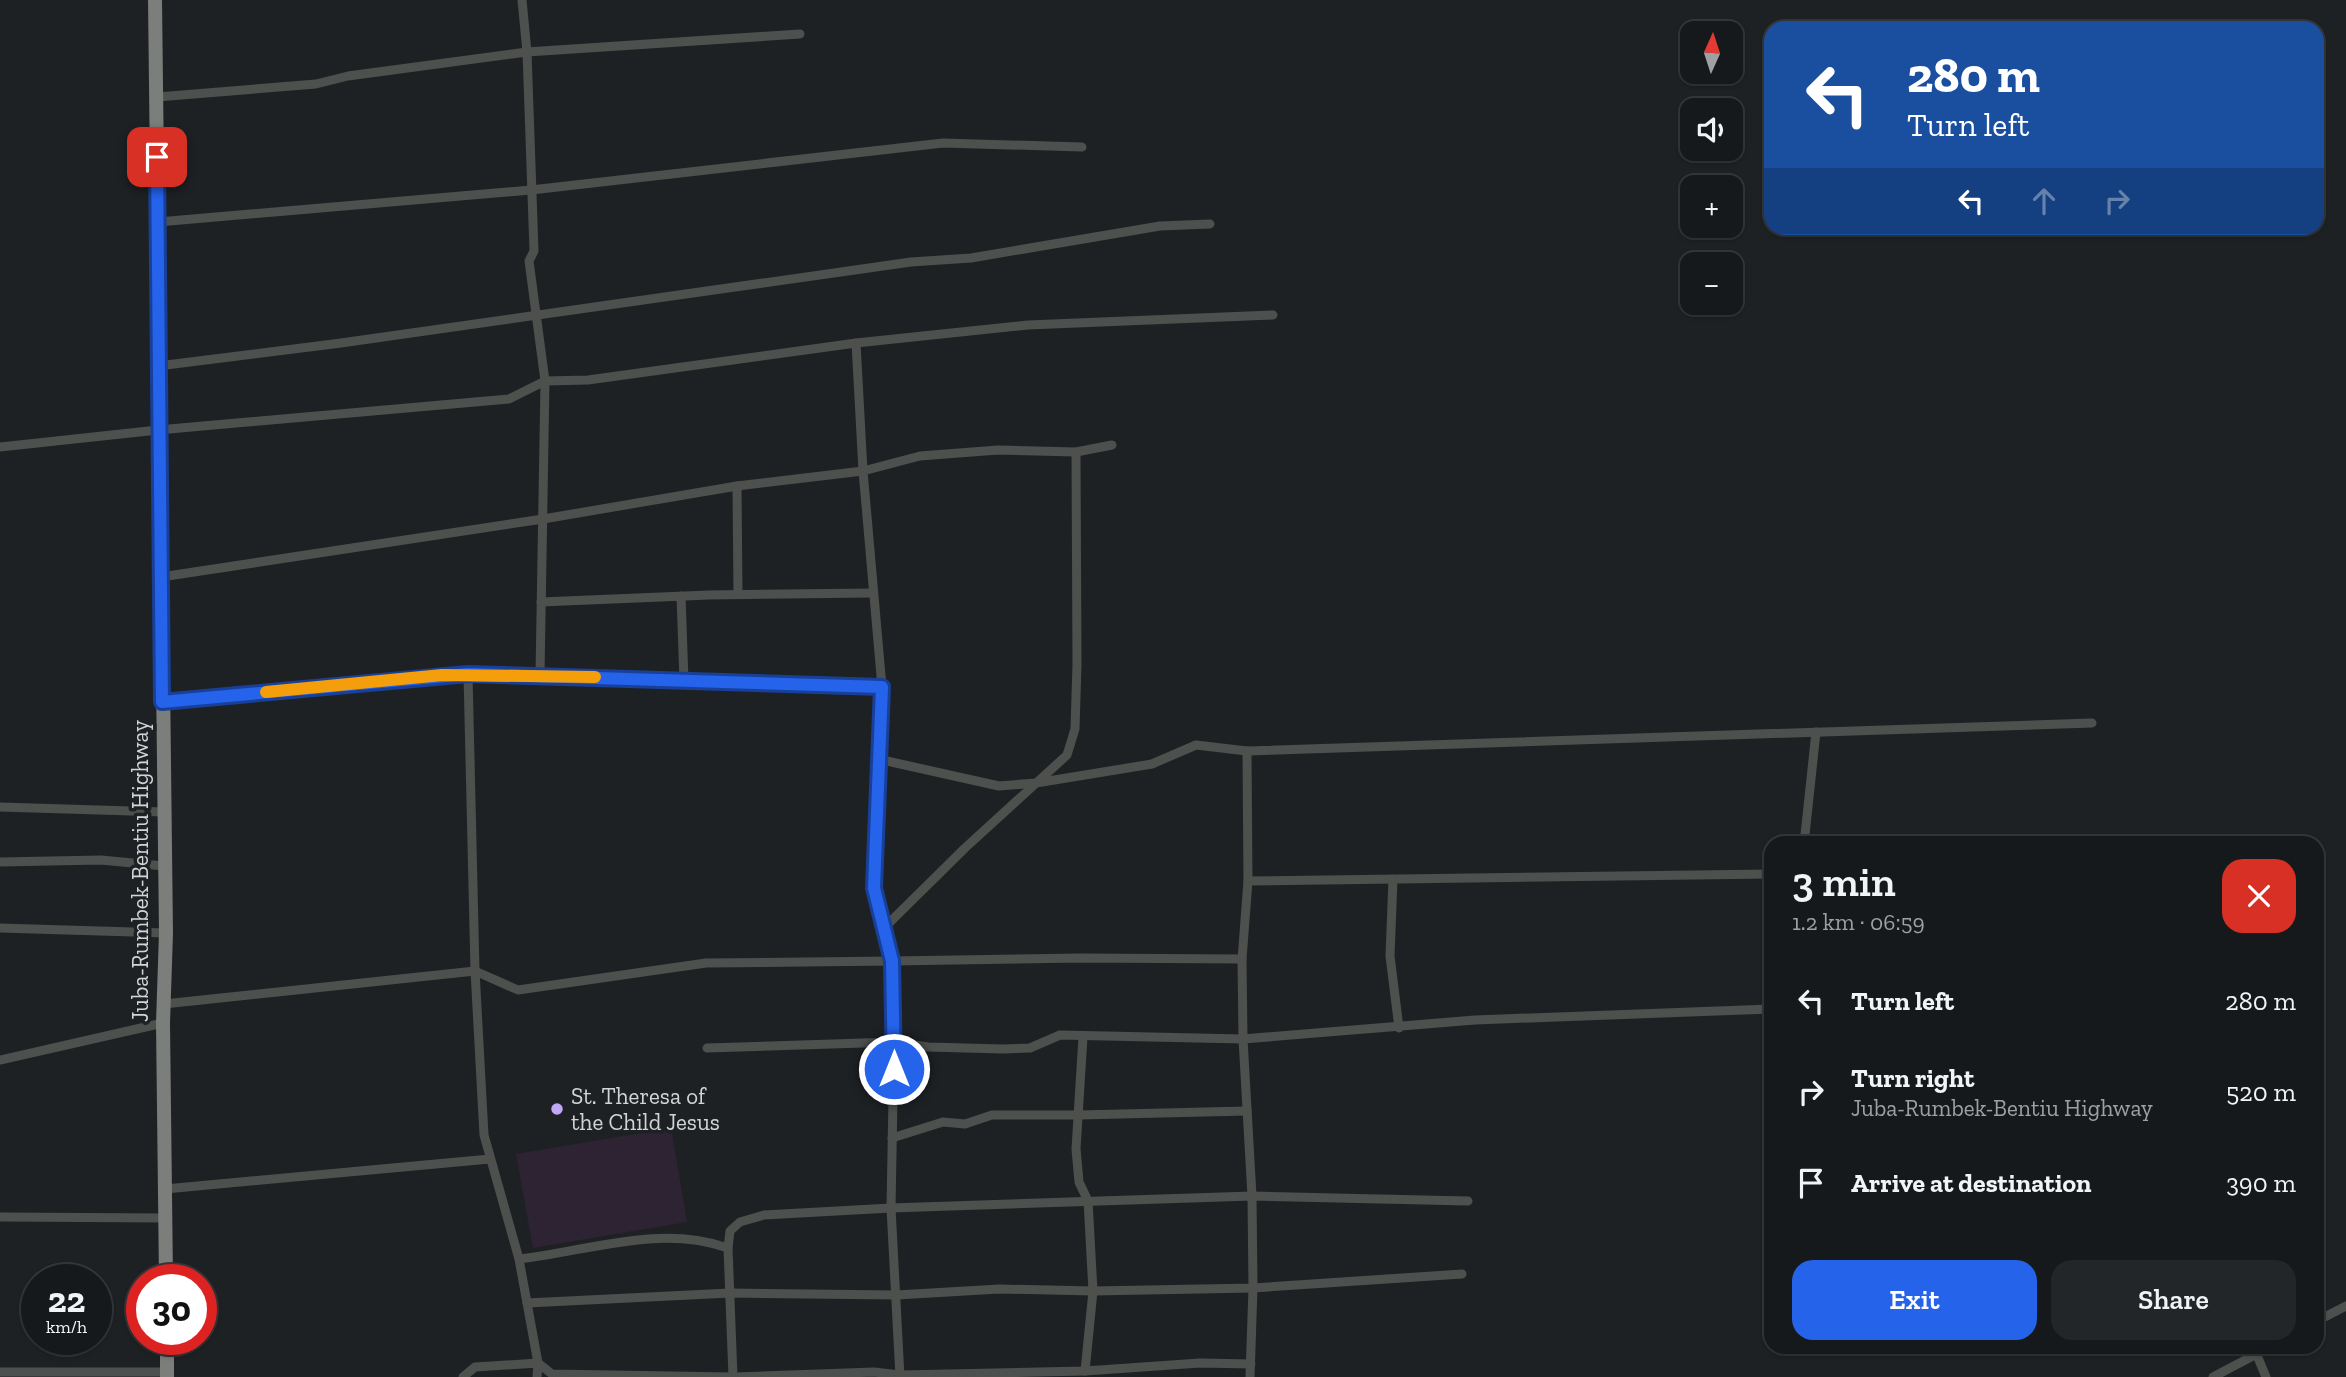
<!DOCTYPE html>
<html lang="en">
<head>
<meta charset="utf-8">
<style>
	:root { --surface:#16191b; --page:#232628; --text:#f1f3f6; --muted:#9ea0a3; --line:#35383a; --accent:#2563eb }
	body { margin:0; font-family:"Zilla Slab",serif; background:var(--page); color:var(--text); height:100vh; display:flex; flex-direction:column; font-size:26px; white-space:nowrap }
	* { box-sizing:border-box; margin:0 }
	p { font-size:23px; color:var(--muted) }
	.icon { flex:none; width:38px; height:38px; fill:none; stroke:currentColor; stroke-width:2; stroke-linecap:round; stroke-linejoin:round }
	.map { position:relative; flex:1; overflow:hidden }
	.drawer { position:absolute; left:1764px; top:836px; width:560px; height:518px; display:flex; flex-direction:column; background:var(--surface); border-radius:21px; box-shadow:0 2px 5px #0004,0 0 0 2px var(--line) }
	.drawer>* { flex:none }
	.banner { position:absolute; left:1764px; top:21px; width:560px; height:214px; border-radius:21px; box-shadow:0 2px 5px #0004,0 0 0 2px var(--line); background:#1a4fa0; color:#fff; overflow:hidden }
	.needle { width:46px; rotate:3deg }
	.controls { position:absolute; left:1680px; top:21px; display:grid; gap:14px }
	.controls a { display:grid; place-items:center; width:63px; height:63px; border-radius:14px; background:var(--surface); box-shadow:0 2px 5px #0004,0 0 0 2px var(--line); font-size:35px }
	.speed { position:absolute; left:21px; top:1264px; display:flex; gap:14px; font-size:35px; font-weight:700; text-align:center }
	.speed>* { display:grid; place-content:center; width:91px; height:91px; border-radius:50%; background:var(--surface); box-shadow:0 2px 5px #0004,0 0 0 2px var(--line); line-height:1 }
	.speed small { font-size:18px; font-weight:400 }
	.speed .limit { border:10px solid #d22; background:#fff; color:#111 }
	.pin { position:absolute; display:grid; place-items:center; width:60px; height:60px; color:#fff; margin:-30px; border-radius:14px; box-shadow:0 4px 10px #0006 }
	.me { position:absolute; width:77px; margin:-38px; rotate:0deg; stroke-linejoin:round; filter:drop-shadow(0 0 5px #0008) }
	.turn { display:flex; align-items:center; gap:24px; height:147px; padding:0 28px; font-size:32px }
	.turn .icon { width:91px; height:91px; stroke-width:2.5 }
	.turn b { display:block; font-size:49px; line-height:60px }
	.lanes { display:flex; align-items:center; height:66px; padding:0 28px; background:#0003; justify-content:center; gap:35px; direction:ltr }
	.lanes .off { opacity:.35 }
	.round { display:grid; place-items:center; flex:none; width:74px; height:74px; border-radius:21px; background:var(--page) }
	.summary { display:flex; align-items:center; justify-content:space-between; height:119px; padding:0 28px }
	h1 { font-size:42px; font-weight:600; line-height:52px }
	.button { display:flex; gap:14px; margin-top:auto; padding:14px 28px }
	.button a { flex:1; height:80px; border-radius:21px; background:var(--accent); color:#fff; font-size:28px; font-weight:600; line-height:80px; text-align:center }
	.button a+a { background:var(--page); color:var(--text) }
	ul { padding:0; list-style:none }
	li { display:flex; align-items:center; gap:21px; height:91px; padding:0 28px }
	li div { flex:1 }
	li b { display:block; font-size:26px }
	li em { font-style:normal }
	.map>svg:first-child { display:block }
	.education { fill:#2d2332 }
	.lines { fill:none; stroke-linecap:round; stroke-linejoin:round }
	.minor { stroke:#4e504e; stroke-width:9 }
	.primary { stroke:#7b7e7a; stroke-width:14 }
	.route-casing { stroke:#184099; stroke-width:18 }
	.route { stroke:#2563eb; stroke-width:12 }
	.slow { stroke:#f59e0b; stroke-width:12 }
	.poi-dot { fill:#c0a8f4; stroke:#1e2124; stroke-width:2.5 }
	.labels { text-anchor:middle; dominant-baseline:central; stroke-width:7; stroke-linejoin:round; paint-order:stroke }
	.street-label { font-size:23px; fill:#d2d4d6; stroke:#1e2124 }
	.poi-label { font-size:23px; fill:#d2d4d6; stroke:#1e2124; text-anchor:start }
</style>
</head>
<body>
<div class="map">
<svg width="2346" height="1377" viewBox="0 0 2346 1377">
	<rect width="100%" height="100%" fill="#1e2124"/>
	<polygon class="education" points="671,1128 687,1222 533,1248 516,1154"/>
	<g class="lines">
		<g class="minor">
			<polyline points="522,0 527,52 534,251 529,261 545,381 540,675"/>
			<polyline points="157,97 316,84 348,76 527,52 800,34"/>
			<polyline points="158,222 531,190 943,143 1082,147"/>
			<polyline points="856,343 863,471 882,687 874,888 892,961 1080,958 1242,959 1243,1039 1252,1196 1253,1288 1250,1377"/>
			<polyline points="158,366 341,343 911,262 971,258 1160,226 1210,224"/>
			<polyline points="0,447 158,430 509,399 545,381 588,380 856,343 1028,325 1273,315"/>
			<polyline points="737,486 738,594"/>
			<polyline points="161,577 543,519 737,486 863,471 920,456 998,450 1076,452 1112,445"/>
			<polyline points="681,596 684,681"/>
			<polyline points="541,602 709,595 873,593"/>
			<polyline points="468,674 475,971 484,1135 519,1259 538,1363 537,1377"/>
			<polyline points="162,702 468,674 882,687"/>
			<polyline points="878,759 999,786 1036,783 1152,764 1196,745 1247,751 2092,723"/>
			<polyline points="0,807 164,812"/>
			<polyline points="1804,844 1816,732"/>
			<polyline points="0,862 101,860 164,866"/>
			<polyline points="1393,879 1390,956 1399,1028"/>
			<polyline points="1248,881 1771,874"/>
			<polyline points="0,928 166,933"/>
			<polyline points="884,928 965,848 1067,755 1075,729 1077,664 1076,452"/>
			<polyline points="1242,959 1248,881 1247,751"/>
			<polyline points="164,1004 475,971 518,990 706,963 892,961 894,1042 891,1208 900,1377"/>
			<polyline points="1083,1037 1076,1149 1079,1182 1088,1201 1093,1291 1085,1371"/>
			<polyline points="707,1048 894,1042 928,1047 1003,1049 1030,1048 1060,1035 1243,1039 1475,1020 1771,1009"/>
			<polyline points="0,1060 163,1023"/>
			<polyline points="892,1138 943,1122 965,1124 992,1115 1079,1115 1247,1111"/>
			<polyline points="165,1189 490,1159"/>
			<polyline points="0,1217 166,1218"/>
			<path d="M 519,1259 C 589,1251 659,1224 728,1248"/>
			<polyline points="527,1303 730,1293 897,1295 999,1289 1093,1291 1253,1288 1462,1274"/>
			<polyline points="2317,1321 2346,1306"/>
			<polyline points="2256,1353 2266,1377"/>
			<polyline points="0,1372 167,1372"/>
			<polyline points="463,1377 475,1367 538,1363 552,1374 731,1377"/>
			<polyline points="733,1377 728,1248 730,1231 740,1222 764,1215 891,1208 1252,1196 1468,1201"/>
			<polyline points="735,1377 874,1372 900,1375 1085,1371 1200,1363 1251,1364"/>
			<polyline points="2213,1377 2268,1348"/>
		</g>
		<g class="primary">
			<polyline points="155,0 166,933 163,1023 166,1279"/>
			<polyline points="167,1339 167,1377"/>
		</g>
	</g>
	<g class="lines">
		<g class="route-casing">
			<polyline id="route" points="157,157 162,702 468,674 882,687 874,888 892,961 894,1069"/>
		</g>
		<use href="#route" class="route"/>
		<polyline class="slow" points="266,692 442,675 595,677"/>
	</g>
	<circle class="poi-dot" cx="557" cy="1109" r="7"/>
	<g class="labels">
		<g class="street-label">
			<text transform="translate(140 871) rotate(-90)">Juba-Rumbek-Bentiu Highway</text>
		</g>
		<g class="poi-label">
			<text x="571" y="1096">St. Theresa of<tspan x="571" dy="26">the Child Jesus</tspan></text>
		</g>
	</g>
</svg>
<div class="controls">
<a><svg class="needle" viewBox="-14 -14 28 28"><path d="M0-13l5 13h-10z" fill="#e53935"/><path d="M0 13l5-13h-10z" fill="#9ea0a3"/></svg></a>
<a><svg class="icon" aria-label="sound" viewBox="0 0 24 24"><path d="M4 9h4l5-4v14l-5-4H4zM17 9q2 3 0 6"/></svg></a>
<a>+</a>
<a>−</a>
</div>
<div class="speed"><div>22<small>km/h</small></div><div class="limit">30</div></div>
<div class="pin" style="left:157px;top:157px;background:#d93025"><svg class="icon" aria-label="arrive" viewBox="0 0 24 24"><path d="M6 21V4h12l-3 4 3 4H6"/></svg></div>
<svg class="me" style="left:894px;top:1069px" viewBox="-20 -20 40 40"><circle r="17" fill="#2563eb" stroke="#fff" stroke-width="3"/><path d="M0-11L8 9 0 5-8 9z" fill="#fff"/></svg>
<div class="banner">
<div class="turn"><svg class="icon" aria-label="left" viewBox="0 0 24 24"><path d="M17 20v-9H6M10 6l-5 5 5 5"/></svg><div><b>280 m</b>Turn left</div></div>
<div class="lanes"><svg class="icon" aria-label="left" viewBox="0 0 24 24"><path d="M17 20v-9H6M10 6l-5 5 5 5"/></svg><svg class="icon off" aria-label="ahead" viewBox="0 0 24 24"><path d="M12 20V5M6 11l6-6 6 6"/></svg><svg class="icon off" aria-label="right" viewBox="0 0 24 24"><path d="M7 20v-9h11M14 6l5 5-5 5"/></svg></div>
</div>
<section class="drawer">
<div class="summary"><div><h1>3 min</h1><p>1.2 km · 06:59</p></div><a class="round" style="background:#d93025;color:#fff"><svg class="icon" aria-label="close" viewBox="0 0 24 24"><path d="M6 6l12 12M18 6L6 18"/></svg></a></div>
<ul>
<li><svg class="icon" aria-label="left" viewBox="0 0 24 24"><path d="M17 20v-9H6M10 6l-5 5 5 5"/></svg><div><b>Turn left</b></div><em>280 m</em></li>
<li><svg class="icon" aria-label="right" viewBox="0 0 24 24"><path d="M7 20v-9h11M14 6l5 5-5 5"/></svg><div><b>Turn right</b><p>Juba-Rumbek-Bentiu Highway</p></div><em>520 m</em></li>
<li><svg class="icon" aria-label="arrive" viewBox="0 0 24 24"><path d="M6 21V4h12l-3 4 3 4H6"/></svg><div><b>Arrive at destination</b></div><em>390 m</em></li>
</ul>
<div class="button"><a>Exit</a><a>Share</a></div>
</section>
</div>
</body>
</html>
